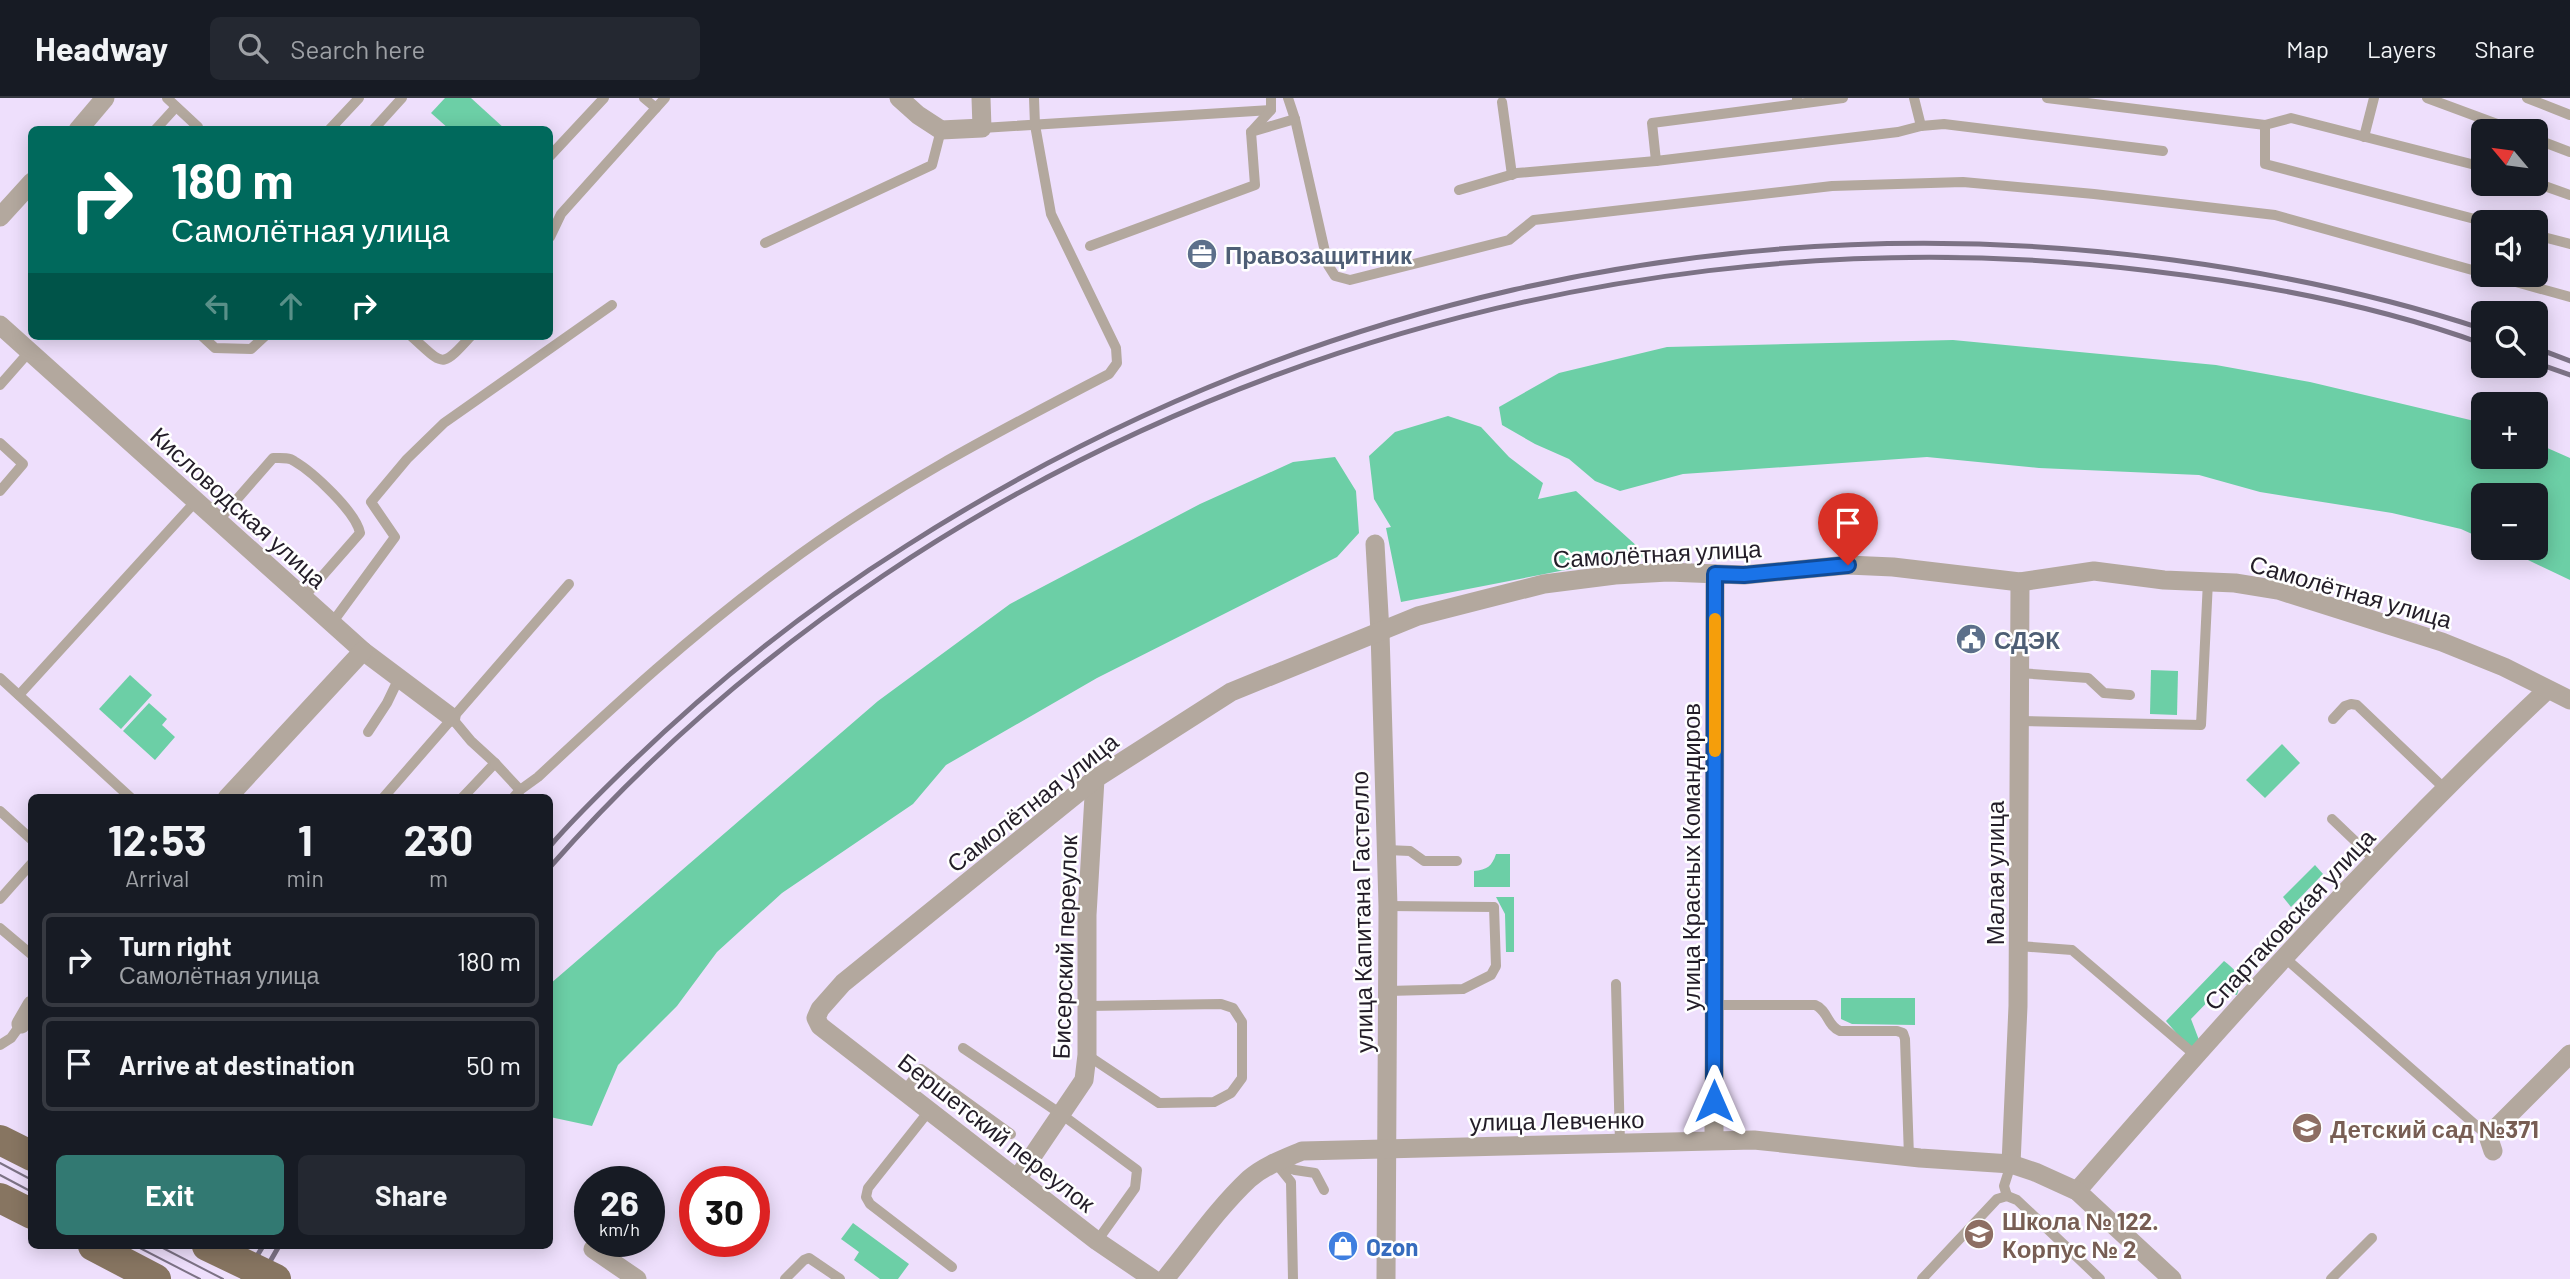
<!DOCTYPE html>
<html lang="en">
<head>
<meta charset="utf-8">
<style>
	:root { --surface:#171b24; --page:#242831; --text:#f1f3f6; --muted:#9ea1a6; --line:#363941; --accent:#327972 }
	body { margin:0; font-family:Barlow,sans-serif; background:var(--page); color:var(--text); height:100vh; display:flex; flex-direction:column; font-size:26px; white-space:nowrap }
	* { box-sizing:border-box; margin:0 }
	p { font-size:23px; color:var(--muted) }
	.icon { flex:none; width:38px; height:38px; fill:none; stroke:currentColor; stroke-width:2; stroke-linecap:round; stroke-linejoin:round }
	.map { position:relative; flex:1; overflow:hidden }
	.sheet { position:absolute; left:28px; top:696px; width:525px; height:455px; display:flex; flex-direction:column; background:var(--surface); border-radius:10px; box-shadow:0 4px 18px #0003 }
	.sheet>* { flex:none }
	.banner { position:absolute; left:28px; top:28px; width:525px; height:214px; border-radius:10px; box-shadow:0 4px 18px #0003; background:#00695c; color:#fff; overflow:hidden }
	.needle { width:46px; rotate:299deg }
	.buttons { position:absolute; left:2471px; top:21px; display:grid; gap:14px }
	.buttons a { display:grid; place-items:center; width:77px; height:77px; border-radius:10px; background:var(--surface); box-shadow:0 4px 18px #0003; font-size:35px }
	.speed { position:absolute; left:574px; top:1068px; display:flex; gap:14px; font-size:35px; font-weight:700; text-align:center }
	.speed>* { display:grid; place-content:center; width:91px; height:91px; border-radius:50%; background:var(--surface); box-shadow:0 4px 18px #0003; line-height:1 }
	.speed small { font-size:18px; font-weight:400 }
	.speed .limit { border:10px solid #d22; background:#fff; color:#111 }
	.pin { position:absolute; display:grid; place-items:center; width:60px; height:60px; color:#fff; margin:-72px -30px; border-radius:50% 50% 50% 0; rotate:-45deg; box-shadow:0 0 7px #0007 }
	.pin .icon { rotate:45deg }
	.me { position:absolute; width:77px; margin:-38px; rotate:0deg; stroke-linejoin:round; filter:drop-shadow(0 0 5px #0008) }
	.turn { display:flex; align-items:center; gap:24px; height:147px; padding:0 28px; font-size:32px }
	.turn .icon { width:91px; height:91px; stroke-width:2.5 }
	.turn b { display:block; font-size:49px; line-height:60px }
	.lanes { display:flex; align-items:center; height:66px; padding:0 28px; background:#0003; justify-content:center; gap:35px; direction:ltr }
	.lanes .off { opacity:.35 }
	.eta { display:flex; justify-content:space-evenly; align-items:center; height:119px; text-align:center }
	.eta b { font-size:42px; font-weight:700; line-height:49px }
	.button { display:flex; gap:14px; margin-top:auto; padding:14px 28px }
	.button a { flex:1; height:80px; border-radius:10px; background:var(--accent); color:#fff; font-size:28px; font-weight:700; line-height:80px; text-align:center }
	.button a+a { background:var(--page); color:var(--text) }
	ul { padding:0; list-style:none }
	li { display:flex; align-items:center; gap:21px; height:94px; margin:0 14px 10px; padding:0 14px; border:4px solid var(--line); border-radius:10px }
	li div { flex:1 }
	li b { display:block; font-size:26px }
	li em { font-style:normal }
	header { display:flex; align-items:center; gap:42px; box-sizing:border-box; height:98px; padding:0 35px; background:var(--surface); border-bottom:2px solid var(--line) }
	header strong { font-size:33px }
	nav { display:flex; gap:38px; margin-inline-start:auto; font-size:24px }
	.search { width:490px; height:63px; background:var(--page); display:flex; align-items:center; gap:18px; box-sizing:border-box; padding:0 24px; border-radius:10px; color:var(--muted); font-size:26px }
	.map>svg:first-child { display:block }
	.green { fill:#6ccfa6 }
	.lines { fill:none; stroke-linecap:round; stroke-linejoin:round }
	.service { stroke:#b3a89e; stroke-width:10 }
	.minor { stroke:#b3a89e; stroke-width:19 }
	.primary { stroke:#877561; stroke-width:30 }
	.tram { stroke:#7c7285; stroke-width:2 }
	.rail { stroke:#7c7285; stroke-width:5 }
	.primary-bridge { stroke:#877561; stroke-width:30 }
	.route-casing { stroke:#114b97; stroke-width:18 }
	.route { stroke:#1a73e8; stroke-width:12 }
	.slow { stroke:#f59e0b; stroke-width:12 }
	.labels { text-anchor:middle; dominant-baseline:central; stroke-width:5; stroke-linejoin:round; paint-order:stroke }
	.service-label { font-size:24px; font-weight:bold; fill:#4e5e75; stroke:#fff; text-anchor:start }
	.street-label { font-size:24px; fill:#231d28; stroke:#fff }
	.education-label { font-size:24px; font-weight:bold; fill:#785e54; stroke:#fff; text-anchor:start }
	.shop-label { font-size:24px; font-weight:bold; fill:#366cbe; stroke:#fff; text-anchor:start }
</style>
</head>
<body>
<header>
<strong>Headway</strong>
<div class="search"><svg class="icon" aria-label="search" viewBox="0 0 24 24"><circle cx="10" cy="10" r="6"/><path d="M15 15l6 6"/></svg>Search here</div>
<nav><a>Map</a><a>Layers</a><a>Share</a></nav>
</header>
<div class="map">
<svg width="2570" height="1181" viewBox="0 0 2570 1181">
	<rect width="100%" height="100%" fill="#eedffc"/>
	<g class="green">
		<polygon points="445,0 471,0 505,31 449,31 431,15"/>
		<polygon points="1953,242 2216,267 2310,284 2483,325 2483,359 2536,359 2536,345 2570,360 2570,482 2503,450 2536,450 2536,397 2483,397 2483,441 2461,431 2392,415 2260,394 2199,377 2039,370 1927,359 1683,376 1620,393 1595,383 1569,361 1535,346 1502,327 1499,309 1559,275 1667,249"/>
		<polygon points="1448,318 1481,329 1509,359 1543,385 1538,401 1576,393 1649,459 1622,461 1401,504 1386,430 1391,429 1374,401 1369,358 1395,334"/>
		<polygon points="1335,359 1356,393 1359,435 1337,459 1097,580 946,667 913,706 782,795 717,854 677,908 618,967 592,1028 550,1019 550,886 878,603 1010,506 1200,406 1293,364"/>
		<polygon points="2151,572 2178,573 2177,617 2150,616"/>
		<polygon points="130,577 152,597 121,631 99,611"/>
		<polygon points="149,605 167,621 162,627 175,639 155,662 123,633"/>
		<polygon points="2282,646 2300,665 2265,700 2246,682"/>
		<path d="M 1496,756 L 1510,756 L 1510,789 L 1474,789 L 1474,773 C 1487,772 1492,768 1496,756 Z"/>
		<polygon points="2315,767 2323,776 2291,809 2283,799"/>
		<polygon points="1496,799 1514,799 1514,854 1506,854 1505,816"/>
		<path d="M 2224,863 C 2238,874 2243,879 2237,897 L 2219,892 L 2191,921 L 2199,942 L 2190,951 L 2166,923 Z"/>
		<polygon points="1841,900 1915,900 1915,927 1852,926 1841,921"/>
		<polygon points="853,1125 909,1166 898,1181 880,1181 854,1162 859,1154 841,1141"/>
	</g>
	<g class="lines">
		<g class="service">
			<polyline points="167,0 198,29"/>
			<polyline points="644,0 656,10 665,0"/>
			<polyline points="1288,0 1295,21 1328,167 1335,178 1350,182 1509,142 1534,122 1832,88 1963,84 2094,96 2275,117 2483,175"/>
			<polyline points="1914,0 1921,28"/>
			<polyline points="2047,0 2265,27 2291,20 2483,69"/>
			<polyline points="2427,0 2516,33"/>
			<polyline points="2527,0 2570,17"/>
			<polyline points="1797,1 1798,6 1843,0"/>
			<polyline points="1502,4 1512,77"/>
			<polyline points="1798,6 1652,25 1656,63 1898,34 1921,28 1944,26 2163,53"/>
			<polyline points="2265,27 2265,66 2486,124"/>
			<polyline points="982,30 1271,12"/>
			<polyline points="330,31 359,0"/>
			<polyline points="155,32 176,9"/>
			<polyline points="373,32 402,0"/>
			<polyline points="1251,34 1271,12 1271,0"/>
			<polyline points="2364,39 2374,0"/>
			<polyline points="2536,41 2570,54"/>
			<polyline points="550,58 604,0"/>
			<polyline points="2536,85 2570,97"/>
			<polyline points="1459,92 1517,75 1656,63"/>
			<polyline points="2536,137 2570,146"/>
			<polyline points="550,139 561,116 656,10"/>
			<polyline points="765,145 932,67 941,32"/>
			<polyline points="1090,148 1255,87 1251,34 1295,21"/>
			<polyline points="2491,177 2570,199"/>
			<polyline points="202,238 215,250 251,251 265,238"/>
			<path d="M 411,238 C 444,267 440,272 471,238"/>
			<polyline points="0,287 29,254"/>
			<polyline points="0,345 23,366 0,393"/>
			<path d="M 218,423 L 273,360 C 280,360 289,359 294,363 C 313,374 356,414 360,435 L 303,500"/>
			<polyline points="332,525 395,439 371,404 407,361 444,325 612,207"/>
			<polyline points="2019,575 2088,580 2104,595 2130,597"/>
			<polyline points="0,580 131,700"/>
			<polyline points="19,597 196,403"/>
			<polyline points="451,619 471,643 495,665 462,700"/>
			<polyline points="2333,621 2345,608 2351,606 2357,607 2444,690"/>
			<polyline points="2019,623 2201,627 2208,483"/>
			<polyline points="368,634 387,605 399,580"/>
			<polyline points="495,665 520,692 513,700"/>
			<path d="M 520,692 L 538,679 C 616,606 694,534 780,471 C 882,394 995,335 1109,276 L 1117,265 L 1116,250 L 1051,116 L 1035,27 L 1034,0"/>
			<polyline points="383,700 569,486"/>
			<polyline points="0,713 32,742"/>
			<polyline points="2332,721 2376,763"/>
			<polyline points="1387,752 1410,753 1424,763 1457,763"/>
			<polyline points="0,801 32,765"/>
			<polyline points="1388,808 1494,809 1496,868 1491,877 1463,891 1388,893"/>
			<polyline points="0,830 32,857"/>
			<polyline points="2019,848 2072,852 2195,957"/>
			<polyline points="2285,860 2488,1038"/>
			<polyline points="1616,886 1620,1045"/>
			<path d="M 1714,907 L 1815,907 C 1828,912 1827,928 1840,933 L 1897,933 L 1903,935 L 1905,941 L 1909,1059"/>
			<polyline points="1087,908 1221,906 1233,910 1242,924 1242,980 1231,995 1214,1004 1159,1005 1087,957"/>
			<polyline points="0,947 11,940 21,926"/>
			<polyline points="963,950 1061,1016 1137,1072 1135,1090 1097,1143"/>
			<polyline points="904,994 921,971 1011,1036"/>
			<polyline points="929,1013 868,1090 866,1099 870,1106 952,1169"/>
			<polyline points="2007,1098 2004,1088 2011,1066"/>
			<polyline points="785,1181 804,1162 809,1160 840,1181"/>
			<polyline points="1293,1181 1291,1084 1275,1064 1295,1072 1315,1075 1324,1092"/>
			<polyline points="1922,1181 1997,1101 2007,1098 2017,1102 2100,1181"/>
			<polyline points="2331,1181 2372,1140"/>
		</g>
		<g class="minor">
			<polyline points="899,0 918,17 941,32 982,30 981,0"/>
			<polyline points="78,32 105,0"/>
			<polyline points="0,119 32,84"/>
			<polyline points="0,227 363,553 451,619"/>
			<polyline points="1375,446 1380,534 1388,808 1386,1181"/>
			<polyline points="227,700 363,553"/>
			<polyline points="21,926 32,907"/>
			<polyline points="1714,1042 1715,476"/>
			<polyline points="2493,1053 2488,1038 2570,956"/>
			<polyline points="2011,1066 2018,908 2020,484"/>
			<polyline points="1017,1081 1084,982 1087,957 1087,817 1095,681"/>
			<path d="M 2077,1093 C 2227,920 2380,749 2547,592"/>
			<polyline points="593,1151 637,1181"/>
			<polyline points="1153,1181 1097,1143 820,928 816,920 820,911 843,885 1095,681 1231,594 1418,518 1544,486 1615,477 1668,474 1744,477 1848,467 1893,469 2020,484 2094,473 2164,482 2235,485 2278,492 2442,544 2504,569 2570,602"/>
			<path d="M 1165,1181 C 1192,1148 1218,1110 1249,1081 C 1264,1068 1283,1061 1302,1053 L 1754,1042 L 1920,1060 L 2011,1066 L 2035,1074 L 2077,1093 L 2172,1181"/>
		</g>
		<g class="primary">
			<polyline points="0,1042 32,1058"/>
			<polyline points="0,1100 32,1116"/>
			<polyline points="93,1148 156,1181"/>
		</g>
		<g class="tram">
			<polyline points="0,1065 32,1082"/>
			<polyline points="0,1077 32,1094"/>
			<polyline points="136,1148 200,1181"/>
			<polyline points="159,1148 223,1181"/>
		</g>
		<g class="rail">
			<polyline points="2536,250 2570,263"/>
			<polyline points="2536,265 2570,277"/>
			<path d="M 550,748 C 575,719 603,692 631,665 C 716,583 806,511 906,448 C 1284,206 1726,102 2173,162 C 2278,176 2383,198 2483,231"/>
			<path d="M 550,769 C 943,323 1564,100 2151,173 C 2262,186 2379,208 2483,246"/>
			<polyline points="243,1181 263,1148"/>
			<polyline points="260,1181 279,1148"/>
		</g>
		<polyline class="primary-bridge" points="207,1148 276,1181"/>
	</g>
	<g class="lines">
		<g class="route-casing">
			<polyline id="route" points="1714,1003 1715,476 1744,477 1848,467"/>
		</g>
		<use href="#route" class="route"/>
		<polyline class="slow" points="1715,653 1715,521"/>
	</g>
	<defs>
		<g id="office-disc" transform="scale(1.575)"><circle r="9.5" fill="#5c6f8a" stroke="#fff"/><path d="M-6-3h4V-5.5h4V-3h4V5H-6ZM-1-4.5V-3h2v-1.5ZM-6 0V1H6V0Z" fill="#fff"/></g>
		<g id="civic-disc" transform="scale(1.575)"><circle r="9.5" fill="#5c6f8a" stroke="#fff"/><path d="M-.6-6.5H3V-4.5H.6V-3L4-1V1h2V6H-6V1h2V-1L-.6-3ZM-1.2 2.5V6h2.4V2.5Z" fill="#fff"/></g>
		<g id="school-disc" transform="scale(1.575)"><circle r="9.5" fill="#8d6e63" stroke="#fff"/><path d="M0-5L7-2L0 1L-7-2ZM-4 1L0 2.5L4 1V4Q0 6-4 4Z" fill="#fff"/></g>
		<g id="shop-disc" transform="scale(1.575)"><circle r="9.5" fill="#3f7fe0" stroke="#fff"/><path d="M-5-2.5h2.3a2.7 3.5 0 0 1 5.4 0H5L5.5 6h-11ZM-1.5-2.5h3a1.5 2.3 0 0 0-3 0Z" fill="#fff"/></g>
	</defs>
	<g fill-rule="evenodd">
		<use href="#office-disc" x="1202" y="156"/>
		<use href="#civic-disc" x="1971" y="541"/>
		<use href="#school-disc" x="2307" y="1030"/>
		<use href="#school-disc" x="1979" y="1136"/>
		<use href="#shop-disc" x="1343" y="1148"/>
	</g>
	<g class="labels">
		<g class="service-label">
			<text x="1225" y="156">Правозащитник</text>
			<text x="1994" y="541">СДЭК</text>
		</g>
		<g class="street-label">
			<text transform="translate(239 409) rotate(42)">Кисловодская улица</text>
			<text transform="translate(1657 455) rotate(-3)">Самолётная улица</text>
			<text transform="translate(2351 493) rotate(16)">Самолётная улица</text>
			<text transform="translate(1032 704) rotate(-38)">Самолётная улица</text>
			<text transform="translate(1690 759) rotate(-90)">улица Красных Командиров</text>
			<text transform="translate(1994 775) rotate(-90)">Малая улица</text>
			<text transform="translate(1361 814) rotate(-91)">улица Капитана Гастелло</text>
			<text transform="translate(2289 821) rotate(-47)">Спартаковская улица</text>
			<text transform="translate(1064 849) rotate(-88)">Бисерский переулок</text>
			<text transform="translate(1557 1022) rotate(-1)">улица Левченко</text>
			<text transform="translate(997 1034) rotate(38)">Бершетский переулок</text>
		</g>
		<g class="education-label">
			<text x="2330" y="1030">Детский сад №371</text>
			<text x="2002" y="1122">Школа № 122.<tspan x="2002" dy="28">Корпус № 2</tspan></text>
		</g>
		<g class="shop-label">
			<text x="1366" y="1148">Ozon</text>
		</g>
	</g>
</svg>
<div class="buttons">
<a><svg class="needle" viewBox="-14 -14 28 28"><path d="M0-13l5 13h-10z" fill="#e53935"/><path d="M0 13l5-13h-10z" fill="#9ea1a6"/></svg></a>
<a><svg class="icon" aria-label="sound" viewBox="0 0 24 24"><path d="M4 9h4l5-4v14l-5-4H4zM17 9q2 3 0 6"/></svg></a>
<a><svg class="icon" aria-label="search" viewBox="0 0 24 24"><circle cx="10" cy="10" r="6"/><path d="M15 15l6 6"/></svg></a>
<a>+</a>
<a>−</a>
</div>
<div class="speed"><div>26<small>km/h</small></div><div class="limit">30</div></div>
<div class="pin" style="left:1848px;top:467px;background:#d93025"><svg class="icon" aria-label="arrive" viewBox="0 0 24 24"><path d="M6 21V4h12l-3 4 3 4H6"/></svg></div>
<svg class="me" style="left:1714px;top:1003px" viewBox="-20 -20 40 40"><path d="M0-17L14 15 0 8-14 15z" fill="#1a73e8" stroke="#fff" stroke-width="4"/></svg>
<div class="banner">
<div class="turn"><svg class="icon" aria-label="right" viewBox="0 0 24 24"><path d="M7 20v-9h11M14 6l5 5-5 5"/></svg><div><b>180 m</b>Самолётная улица</div></div>
<div class="lanes"><svg class="icon off" aria-label="left" viewBox="0 0 24 24"><path d="M17 20v-9H6M10 6l-5 5 5 5"/></svg><svg class="icon off" aria-label="ahead" viewBox="0 0 24 24"><path d="M12 20V5M6 11l6-6 6 6"/></svg><svg class="icon" aria-label="right" viewBox="0 0 24 24"><path d="M7 20v-9h11M14 6l5 5-5 5"/></svg></div>
</div>
<section class="sheet">
<div class="eta">
<div><b>12:53</b><p>Arrival</p></div>
<div><b>1</b><p>min</p></div>
<div><b>230</b><p>m</p></div>
</div>
<ul>
<li><svg class="icon" aria-label="right" viewBox="0 0 24 24"><path d="M7 20v-9h11M14 6l5 5-5 5"/></svg><div><b>Turn right</b><p>Самолётная улица</p></div><em>180 m</em></li>
<li><svg class="icon" aria-label="arrive" viewBox="0 0 24 24"><path d="M6 21V4h12l-3 4 3 4H6"/></svg><div><b>Arrive at destination</b></div><em>50 m</em></li>
</ul>
<div class="button"><a>Exit</a><a>Share</a></div>
</section>
</div>
</body>
</html>
